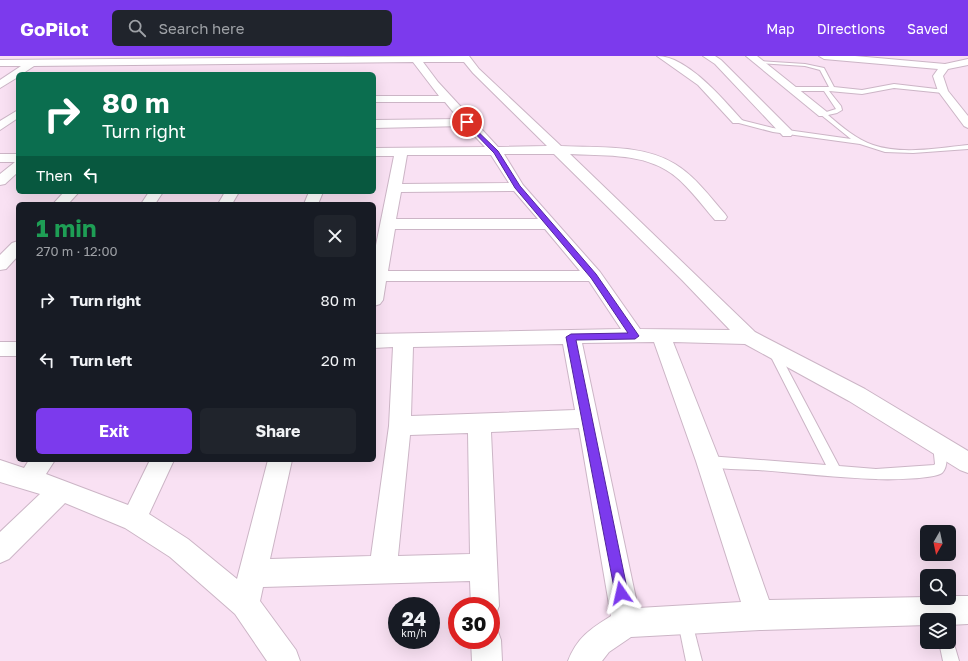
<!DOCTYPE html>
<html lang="en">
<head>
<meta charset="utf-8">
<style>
	:root { --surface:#171b24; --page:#20242c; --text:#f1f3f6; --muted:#9ea1a6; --accent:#7c3aed }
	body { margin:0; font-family:"Golos Text",sans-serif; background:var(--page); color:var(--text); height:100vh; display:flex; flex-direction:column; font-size:15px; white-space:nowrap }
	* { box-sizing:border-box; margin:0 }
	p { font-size:13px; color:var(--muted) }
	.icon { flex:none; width:22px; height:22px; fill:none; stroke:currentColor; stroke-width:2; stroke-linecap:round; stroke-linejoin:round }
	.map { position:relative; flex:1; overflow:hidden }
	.side { position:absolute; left:16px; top:146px; width:360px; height:260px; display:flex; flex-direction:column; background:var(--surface); border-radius:6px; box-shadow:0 4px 16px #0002 }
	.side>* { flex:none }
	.hud { position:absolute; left:16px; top:16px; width:360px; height:122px; border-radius:6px; box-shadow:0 4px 16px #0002; background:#0b6e4f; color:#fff; overflow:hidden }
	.needle { width:26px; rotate:189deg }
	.tools { position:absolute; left:920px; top:469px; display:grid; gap:8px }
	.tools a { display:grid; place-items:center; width:36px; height:36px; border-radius:6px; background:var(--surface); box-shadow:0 4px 16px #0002; font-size:20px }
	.speed { position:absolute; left:388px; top:541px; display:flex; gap:8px; font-size:20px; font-weight:700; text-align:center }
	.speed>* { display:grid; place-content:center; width:52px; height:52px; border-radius:50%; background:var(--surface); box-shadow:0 4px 16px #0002; line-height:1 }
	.speed small { font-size:10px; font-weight:400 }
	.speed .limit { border:6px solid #d22; background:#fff; color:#111 }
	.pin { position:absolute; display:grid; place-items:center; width:34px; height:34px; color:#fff; margin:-17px; border:2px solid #fff; border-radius:50%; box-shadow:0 1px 4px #0007 }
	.me { position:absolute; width:44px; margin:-22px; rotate:349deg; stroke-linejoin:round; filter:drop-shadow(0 0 3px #0008) }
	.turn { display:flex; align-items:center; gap:14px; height:84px; padding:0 20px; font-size:18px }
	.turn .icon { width:52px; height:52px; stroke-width:2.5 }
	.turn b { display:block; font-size:28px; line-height:34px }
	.then { display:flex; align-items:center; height:38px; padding:0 20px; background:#0003; gap:8px; font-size:15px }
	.round { display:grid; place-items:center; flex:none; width:42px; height:42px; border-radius:6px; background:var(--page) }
	.headline { display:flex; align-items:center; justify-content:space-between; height:68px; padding:0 20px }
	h1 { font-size:24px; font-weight:700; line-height:30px; color:#1e9e55 }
	.action { display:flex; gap:8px; margin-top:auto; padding:8px 20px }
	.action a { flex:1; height:46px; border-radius:6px; background:var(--accent); color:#fff; font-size:16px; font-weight:700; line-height:46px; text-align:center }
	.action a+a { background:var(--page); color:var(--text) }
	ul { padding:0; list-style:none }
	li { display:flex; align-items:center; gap:12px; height:60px; padding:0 20px }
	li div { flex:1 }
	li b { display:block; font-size:15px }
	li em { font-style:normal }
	header { display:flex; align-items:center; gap:24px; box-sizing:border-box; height:56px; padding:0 20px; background:var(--accent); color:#fff }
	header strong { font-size:19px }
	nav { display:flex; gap:22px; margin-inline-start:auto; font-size:14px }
	.search { width:280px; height:36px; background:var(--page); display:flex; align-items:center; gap:10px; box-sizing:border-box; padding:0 14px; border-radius:6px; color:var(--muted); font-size:15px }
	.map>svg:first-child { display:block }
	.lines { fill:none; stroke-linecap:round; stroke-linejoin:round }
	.lane-casing { stroke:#ccb5c6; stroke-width:2 }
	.street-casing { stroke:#ccb5c6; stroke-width:2 }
	.lane { fill:#fff; fill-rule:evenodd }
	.street { fill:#fff; fill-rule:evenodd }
	.route { fill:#7c3aed; stroke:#51269a }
</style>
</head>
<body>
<header>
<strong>GoPilot</strong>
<div class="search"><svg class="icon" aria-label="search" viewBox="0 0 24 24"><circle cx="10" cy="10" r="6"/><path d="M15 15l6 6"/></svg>Search here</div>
<nav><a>Map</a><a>Directions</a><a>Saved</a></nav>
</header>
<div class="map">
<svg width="968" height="605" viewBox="0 0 968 605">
	<rect width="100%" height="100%" fill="#f9e1f3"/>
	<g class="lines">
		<g class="lane-casing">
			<g id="lane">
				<path d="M 760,5 L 805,8 L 824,12 L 834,31 L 862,34 L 894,28 L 945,34 L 945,36 L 943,37 L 894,32 L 862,38 L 829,35 L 841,50 L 842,54 L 837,57 L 828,59 C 842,71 856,83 873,89 C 902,99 938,92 968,89 L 968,93 L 913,97 L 885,96 L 860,88 L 773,76 L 735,66 L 735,64 L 737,63 L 773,72 L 851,83 L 820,58 L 836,53 L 824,35 L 791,35 L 788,33 L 791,31 L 829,31 L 820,14 L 805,10 L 758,7 Z"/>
				<path d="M 773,291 L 778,295 L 839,410 L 876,413 L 934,409 L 935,408 L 933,389 L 935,386 L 939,384 L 943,386 C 947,394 949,410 942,417 C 935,423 887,424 876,423 C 837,422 798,417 758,414 C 741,413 720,414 704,409 L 702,405 L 704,401 L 708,400 L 826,409 L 768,295 Z"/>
				<polygon points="685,559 690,561 692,566 702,605 686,605 678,566 680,561"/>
				<polygon points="949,579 952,581 959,605 943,605 939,586 949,586"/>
			</g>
		</g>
		<g class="street-casing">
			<g id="street">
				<path d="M 469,0 L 479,13 L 561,90 C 598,92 643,88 675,108 C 695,120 710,141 725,158 L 727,161 L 725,164 L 715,164 C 700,147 685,125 666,114 C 638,97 601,100 570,98 L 755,276 L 865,333 L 968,395 L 968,417 L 960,414 L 849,345 L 745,288 L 673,286 L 720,405 L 769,544 L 927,541 L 927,542 L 949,542 L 949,540 L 968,540 L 968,568 L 949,569 L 949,564 L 927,564 L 927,569 L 760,574 L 631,581 L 609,596 L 602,605 L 568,605 C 577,582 590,573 611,560 L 579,372 L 491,376 L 499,550 L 495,560 L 491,562 L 491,550 L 471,550 L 470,525 L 263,531 L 260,545 L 296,594 L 300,605 L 267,605 L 235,558 L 170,501 L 125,472 L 65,447 L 9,503 L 0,507 L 0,476 L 40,438 L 0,426 L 0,404 L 24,412 L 29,404 L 55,404 L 46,418 L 128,449 L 150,404 L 174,404 L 149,458 L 188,483 L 237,523 L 268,404 L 292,404 L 270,503 L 371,500 L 389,370 L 393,291 L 374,292 L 374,278 L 621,273 L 589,225 L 386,225 L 383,244 L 380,248 L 374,250 L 374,199 L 394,100 L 374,100 L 374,92 L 485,91 L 465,70 L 374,72 L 374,64 L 459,63 L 445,46 L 374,46 L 374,40 L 439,40 L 413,6 L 34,10 L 22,18 L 18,18 L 18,21 L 0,32 L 0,24 L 21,10 L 0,10 L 0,4 ZM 423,6 L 464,6 L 473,17 L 547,90 L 498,91 L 438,26 ZM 504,98 L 554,98 L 682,224 L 730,274 L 640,273 L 600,216 L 523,129 ZM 407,99 L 491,99 L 509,127 L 402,128 ZM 514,135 L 538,163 L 396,163 L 401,136 ZM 395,173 L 545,173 L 580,215 L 388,215 ZM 654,286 L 696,405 L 741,546 L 638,552 L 582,287 ZM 563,288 L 575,354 L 411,360 L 413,291 ZM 468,377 L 470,498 L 398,500 L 410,379 Z"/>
				<path d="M 657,0 C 687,0 722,42 741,63 L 743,65 L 741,67 L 733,67 L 698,29 Z"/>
				<polygon points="703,0 715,0 721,4 791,74 793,77 791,80 783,80 715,8"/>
				<polygon points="746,0 757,0 827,56 829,58 827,60 819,60"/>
				<polygon points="819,0 855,0 945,8 968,3 968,9 948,13 943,20 948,35 968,60 968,72 964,70 938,35 933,20 938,13 824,3"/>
				<polygon points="18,54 18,62 0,74 0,65"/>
				<polygon points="0,98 18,98 18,116 5,128 0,129 0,118 15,106 0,106"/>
				<polygon points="64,136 79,136 68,148 53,148"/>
				<polygon points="149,136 163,136 155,148 141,148"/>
				<polygon points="225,136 239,136 232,148 218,148"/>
				<polygon points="309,136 323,136 318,148 304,148"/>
				<polygon points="18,185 18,200 6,213 0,214 0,199 12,187"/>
				<rect x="0" y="286" width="18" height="14"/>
				<polygon points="491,571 497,573 501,584 502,605 472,605 471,584 491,584"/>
			</g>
		</g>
		<use href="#lane" class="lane"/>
		<use href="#street" class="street"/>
	</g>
	<polygon class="route" points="467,65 498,95 520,130 596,218 639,280 635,283 576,284 628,537 626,541 621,543 617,541 615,537 566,281 571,278 628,277 591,222 515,132 494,97 465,67"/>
</svg>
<div class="tools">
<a><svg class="needle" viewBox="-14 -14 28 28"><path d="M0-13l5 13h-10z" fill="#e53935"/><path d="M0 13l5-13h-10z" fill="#9ea1a6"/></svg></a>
<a><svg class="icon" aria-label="search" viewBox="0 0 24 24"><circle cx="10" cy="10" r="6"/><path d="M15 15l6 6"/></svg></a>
<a><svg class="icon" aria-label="layers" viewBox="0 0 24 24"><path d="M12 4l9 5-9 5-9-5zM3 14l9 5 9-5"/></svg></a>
</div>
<div class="speed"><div>24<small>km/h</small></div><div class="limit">30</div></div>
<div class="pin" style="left:467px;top:66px;background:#d93025"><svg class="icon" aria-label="arrive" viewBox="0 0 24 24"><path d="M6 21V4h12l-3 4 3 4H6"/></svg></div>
<svg class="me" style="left:621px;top:537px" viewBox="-20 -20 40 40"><path d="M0-17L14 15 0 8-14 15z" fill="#7c3aed" stroke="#fff" stroke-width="4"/></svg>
<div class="hud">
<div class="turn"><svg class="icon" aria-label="right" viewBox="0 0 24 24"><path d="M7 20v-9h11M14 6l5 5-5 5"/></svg><div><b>80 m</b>Turn right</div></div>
<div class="then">Then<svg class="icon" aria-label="left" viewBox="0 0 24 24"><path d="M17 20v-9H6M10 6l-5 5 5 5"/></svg></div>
</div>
<section class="side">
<div class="headline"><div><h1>1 min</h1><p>270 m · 12:00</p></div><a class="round"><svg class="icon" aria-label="close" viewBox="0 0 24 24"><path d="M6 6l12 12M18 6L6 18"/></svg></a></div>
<ul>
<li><svg class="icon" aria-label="right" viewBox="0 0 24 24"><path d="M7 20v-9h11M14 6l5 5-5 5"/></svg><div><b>Turn right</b></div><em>80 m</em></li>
<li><svg class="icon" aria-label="left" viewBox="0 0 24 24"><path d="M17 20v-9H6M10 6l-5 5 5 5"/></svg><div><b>Turn left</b></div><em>20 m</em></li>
</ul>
<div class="action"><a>Exit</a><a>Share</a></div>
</section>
</div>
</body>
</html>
